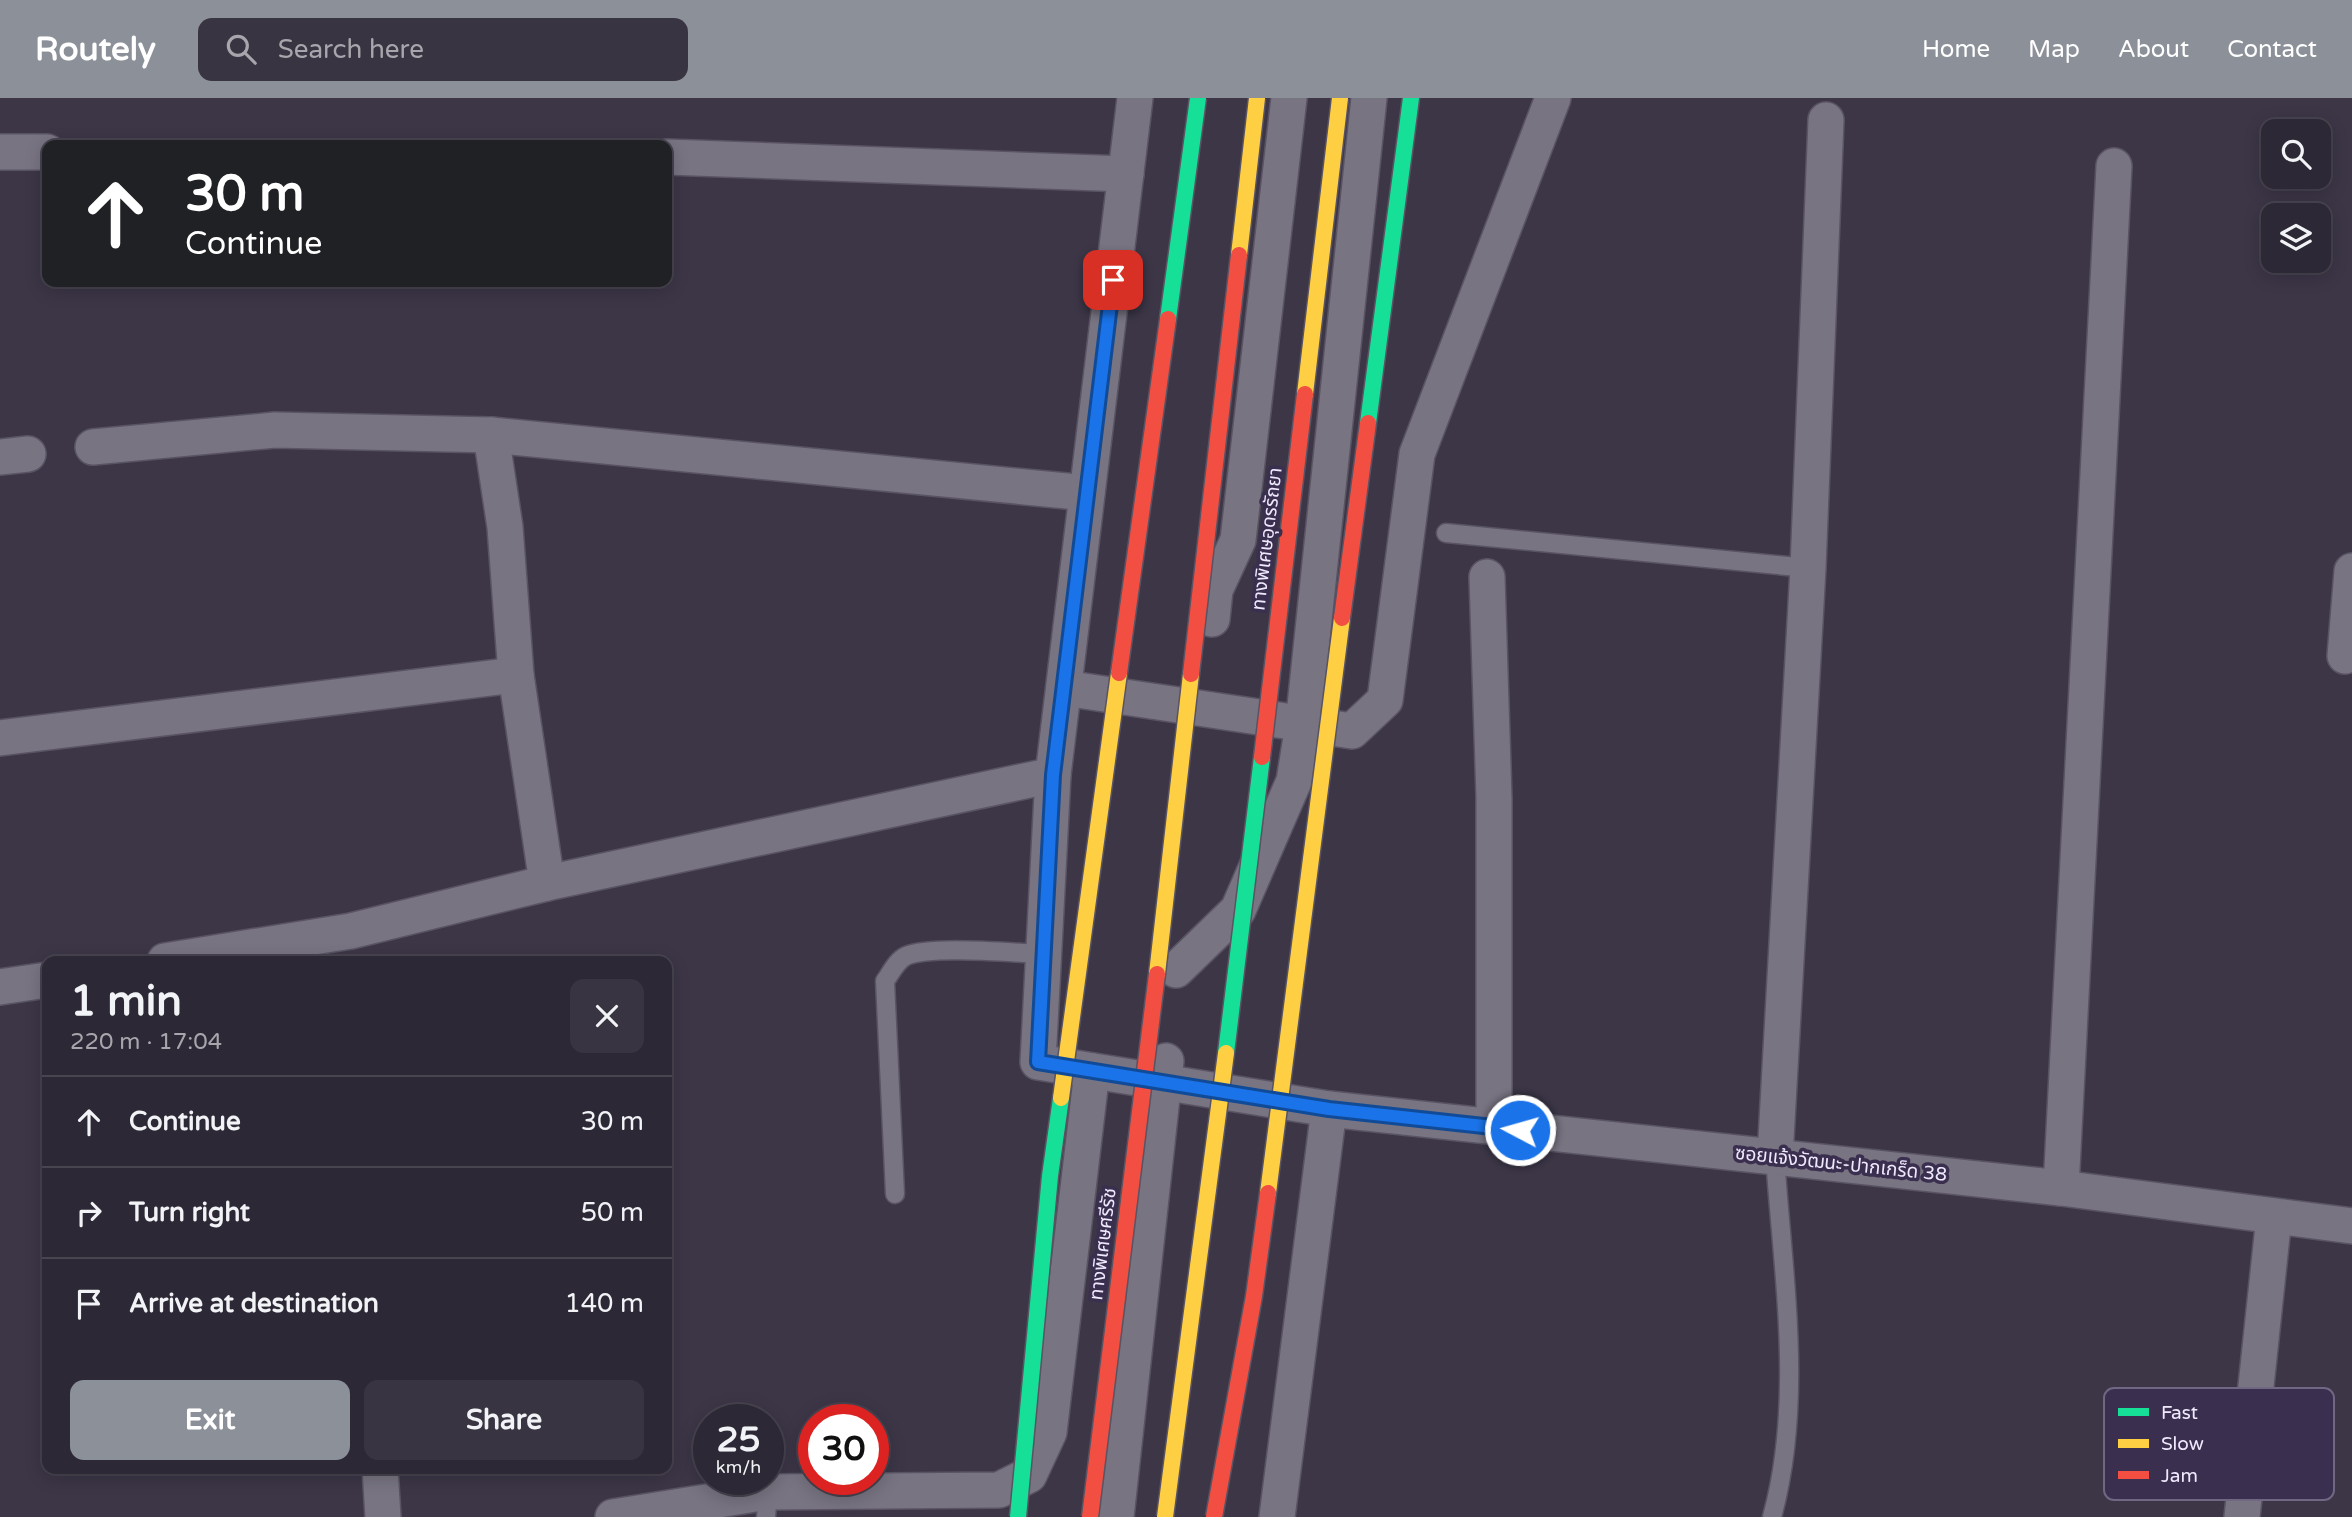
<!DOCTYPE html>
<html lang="en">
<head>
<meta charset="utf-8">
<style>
	:root { --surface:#2d2835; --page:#393441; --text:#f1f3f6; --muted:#a7a6ad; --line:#484450; --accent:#8c9099 }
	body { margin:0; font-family:"Varela Round","Noto Sans Thai",sans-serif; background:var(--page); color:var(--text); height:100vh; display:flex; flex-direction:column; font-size:26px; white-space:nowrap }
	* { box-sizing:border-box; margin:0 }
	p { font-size:23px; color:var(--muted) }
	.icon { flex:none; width:38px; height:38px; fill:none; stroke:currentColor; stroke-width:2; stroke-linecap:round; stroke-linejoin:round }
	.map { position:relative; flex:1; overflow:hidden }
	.sheet { position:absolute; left:42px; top:858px; width:630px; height:518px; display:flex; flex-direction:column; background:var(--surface); border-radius:14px; box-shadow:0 4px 18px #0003,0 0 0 2px var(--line) }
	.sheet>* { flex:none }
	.banner { position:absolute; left:42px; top:42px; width:630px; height:147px; border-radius:14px; box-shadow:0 4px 18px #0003,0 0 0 2px var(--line); background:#202124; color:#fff; overflow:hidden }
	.controls { position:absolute; left:2261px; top:21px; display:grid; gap:14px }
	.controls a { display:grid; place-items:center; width:70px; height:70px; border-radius:14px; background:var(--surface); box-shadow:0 4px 18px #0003,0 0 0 2px var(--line); font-size:35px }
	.speed { position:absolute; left:693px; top:1306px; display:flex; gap:14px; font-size:35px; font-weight:700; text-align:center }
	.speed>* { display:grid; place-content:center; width:91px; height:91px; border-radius:50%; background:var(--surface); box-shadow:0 4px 18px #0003,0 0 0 2px var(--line); line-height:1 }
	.speed small { font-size:18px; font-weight:400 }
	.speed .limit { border:10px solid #d22; background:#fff; color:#111 }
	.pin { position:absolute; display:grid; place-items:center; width:60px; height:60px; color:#fff; margin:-30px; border-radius:14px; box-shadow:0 4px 10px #0006 }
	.me { position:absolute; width:77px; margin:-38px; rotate:276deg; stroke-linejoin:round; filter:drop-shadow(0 0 5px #0008) }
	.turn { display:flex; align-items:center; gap:24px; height:147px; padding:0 28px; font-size:32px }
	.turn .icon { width:91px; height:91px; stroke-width:2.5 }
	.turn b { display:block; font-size:49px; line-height:60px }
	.round { display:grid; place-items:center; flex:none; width:74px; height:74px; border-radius:14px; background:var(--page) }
	.summary { display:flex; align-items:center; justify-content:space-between; height:119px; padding:0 28px }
	h1 { font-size:42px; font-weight:700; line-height:52px }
	.button { display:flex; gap:14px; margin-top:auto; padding:14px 28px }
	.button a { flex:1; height:80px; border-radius:14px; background:var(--accent); color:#fff; font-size:28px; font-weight:700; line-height:80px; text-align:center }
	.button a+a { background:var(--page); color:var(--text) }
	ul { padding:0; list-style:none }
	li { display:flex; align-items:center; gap:21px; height:91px; padding:0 28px; border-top:2px solid var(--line) }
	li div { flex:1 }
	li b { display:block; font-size:26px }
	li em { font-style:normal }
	header { display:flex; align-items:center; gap:42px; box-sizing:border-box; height:98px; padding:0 35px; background:var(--accent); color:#fff }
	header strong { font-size:33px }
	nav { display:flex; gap:38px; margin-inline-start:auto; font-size:24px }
	.search { width:490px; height:63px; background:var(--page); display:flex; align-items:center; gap:18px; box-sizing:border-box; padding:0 24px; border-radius:14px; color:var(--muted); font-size:26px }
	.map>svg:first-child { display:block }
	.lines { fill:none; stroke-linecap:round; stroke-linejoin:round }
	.lane-casing { stroke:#595363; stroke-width:21 }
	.street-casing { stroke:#595363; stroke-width:38 }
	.fast-casing { stroke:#595363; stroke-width:19 }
	.lane { stroke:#787482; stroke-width:18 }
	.street { stroke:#787482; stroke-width:35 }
	.fast { stroke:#16e098; stroke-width:16 }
	.fast-bridge-casing { stroke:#595363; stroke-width:19; stroke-linecap:butt }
	.slow-bridge-casing { stroke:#595363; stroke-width:19; stroke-linecap:butt }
	.jam-bridge-casing { stroke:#595363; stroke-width:19; stroke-linecap:butt }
	.fast-bridge { stroke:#16e098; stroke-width:16 }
	.slow-bridge { stroke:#ffcf43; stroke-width:16 }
	.jam-bridge { stroke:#f24e42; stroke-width:16 }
	.route-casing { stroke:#114b97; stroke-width:18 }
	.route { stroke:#1a73e8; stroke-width:12 }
	.labels { text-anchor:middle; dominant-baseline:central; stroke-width:7; stroke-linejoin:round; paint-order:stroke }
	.street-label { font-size:19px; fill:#efe9fd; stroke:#3a2f4e }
	.key { fill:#3a2f4e; stroke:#706782; stroke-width:2 }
	.key-label { font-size:19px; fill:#efe9fd }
</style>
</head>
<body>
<header>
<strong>Routely</strong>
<div class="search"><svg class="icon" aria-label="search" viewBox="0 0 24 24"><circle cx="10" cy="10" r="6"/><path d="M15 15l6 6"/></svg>Search here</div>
<nav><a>Home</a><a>Map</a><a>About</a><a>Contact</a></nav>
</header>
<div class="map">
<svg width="2352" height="1419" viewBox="0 0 2352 1419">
	<rect width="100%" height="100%" fill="#3c3647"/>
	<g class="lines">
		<g class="lane-casing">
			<g id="lane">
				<polyline points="1446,435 1808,470"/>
				<path d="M 895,1096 L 885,883 C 891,875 896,863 906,858 C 931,847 1013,855 1043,856"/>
				<polyline points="766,1419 768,1394"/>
				<path d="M 1772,1419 C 1804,1302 1783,1179 1775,1059"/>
			</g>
		</g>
		<g class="street-casing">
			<g id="street">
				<polyline points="1135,0 1053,677 1038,964 1329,1011 2061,1090 2352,1128"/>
				<polyline points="0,54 47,54"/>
				<polyline points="667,59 1126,76"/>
				<polyline points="491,337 505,429 516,577 547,785"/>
				<polyline points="93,349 275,332 491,337 1087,395"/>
				<polyline points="0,359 28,356"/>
				<polyline points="1487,479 1494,700 1494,1029"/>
				<polyline points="1212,521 1215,492 1238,442 1289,0"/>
				<polyline points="2345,558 2352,473"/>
				<polyline points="1064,590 1352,633 1385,602 1417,356 1553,0"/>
				<polyline points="0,640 516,577"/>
				<polyline points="165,863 351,833 547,785 1053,677"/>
				<polyline points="1176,872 1238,812 1294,683 1303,627 1369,0"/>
				<polyline points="0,889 47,882"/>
				<polyline points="1775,1059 1808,470 1826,22"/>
				<polyline points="2061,1090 2114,68"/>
				<polyline points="380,1370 383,1419"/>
				<polyline points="613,1419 768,1394 999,1392 1029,1377 1049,1334 1092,973"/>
				<polyline points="1116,1419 1166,963"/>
				<polyline points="1277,1419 1329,1011"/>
				<polyline points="2242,1419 2274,1119"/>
			</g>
		</g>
		<g class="fast-casing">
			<polyline id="fast" points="1368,325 1411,0"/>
		</g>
		<use href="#lane" class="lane"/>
		<use href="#street" class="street"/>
		<use href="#fast" class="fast"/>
		<g class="fast-bridge-casing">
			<g id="fast-bridge">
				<polyline points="1168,221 1198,0"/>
				<polyline points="1226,955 1262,659"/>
				<polyline points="1018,1419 1050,1078 1061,1000"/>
			</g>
		</g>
		<g class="slow-bridge-casing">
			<g id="slow-bridge">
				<polyline points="1239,157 1257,0"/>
				<polyline points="1305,296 1340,0"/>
				<polyline points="1157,876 1191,576"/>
				<polyline points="1061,1000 1119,575"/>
				<polyline points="1268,1095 1342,520"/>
				<polyline points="1165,1419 1226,955"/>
			</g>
		</g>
		<g class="jam-bridge-casing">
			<g id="jam-bridge">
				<polyline points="1342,520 1368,325"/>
				<polyline points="1119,575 1168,221"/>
				<polyline points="1191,576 1239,157"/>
				<polyline points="1262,659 1305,296"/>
				<polyline points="1090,1419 1157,876"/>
				<polyline points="1214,1419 1254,1198 1268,1095"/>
			</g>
		</g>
		<use href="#fast-bridge" class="fast-bridge"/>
		<use href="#slow-bridge" class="slow-bridge"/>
		<use href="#jam-bridge" class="jam-bridge"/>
	</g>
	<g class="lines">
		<g class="route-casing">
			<polyline id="route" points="1113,182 1053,677 1038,964 1329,1011 1520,1032"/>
		</g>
		<use href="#route" class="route"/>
	</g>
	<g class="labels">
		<g class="street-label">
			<text transform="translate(1267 441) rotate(-83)">ทางพิเศษอุดรรัถยา</text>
			<text transform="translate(1841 1066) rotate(6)">ซอยแจ้งวัฒนะ-ปากเกร็ด 38</text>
			<text transform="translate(1103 1146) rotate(-83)">ทางพิเศษศรีรัช</text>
		</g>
	</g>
	<rect x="2104" y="1290" width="230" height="112" rx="10" class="key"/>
	<rect x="2118" y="1310" width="31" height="8" fill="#16e098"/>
	<rect x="2118" y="1341" width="31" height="9" fill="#ffcf43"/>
	<rect x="2118" y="1373" width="31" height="8" fill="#f24e42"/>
	<g class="key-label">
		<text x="2161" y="1321">Fast</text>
		<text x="2161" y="1352">Slow</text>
		<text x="2161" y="1384">Jam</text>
	</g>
</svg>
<div class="controls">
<a><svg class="icon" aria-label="search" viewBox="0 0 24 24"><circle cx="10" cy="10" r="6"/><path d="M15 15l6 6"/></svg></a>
<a><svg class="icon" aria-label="layers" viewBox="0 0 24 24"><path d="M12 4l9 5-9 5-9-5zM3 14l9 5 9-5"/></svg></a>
</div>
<div class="speed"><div>25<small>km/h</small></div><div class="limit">30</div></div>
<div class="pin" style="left:1113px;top:182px;background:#d93025"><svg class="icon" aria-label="arrive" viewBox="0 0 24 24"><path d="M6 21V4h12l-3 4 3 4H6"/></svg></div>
<svg class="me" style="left:1520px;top:1032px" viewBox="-20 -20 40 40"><circle r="17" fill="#1a73e8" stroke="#fff" stroke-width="3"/><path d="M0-11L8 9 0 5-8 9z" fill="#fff"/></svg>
<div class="banner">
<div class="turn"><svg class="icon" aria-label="ahead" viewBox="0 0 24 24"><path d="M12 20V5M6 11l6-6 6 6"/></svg><div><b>30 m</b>Continue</div></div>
</div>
<section class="sheet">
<div class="summary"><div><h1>1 min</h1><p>220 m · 17:04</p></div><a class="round"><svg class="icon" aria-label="close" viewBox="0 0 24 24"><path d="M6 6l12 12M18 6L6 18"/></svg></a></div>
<ul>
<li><svg class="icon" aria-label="ahead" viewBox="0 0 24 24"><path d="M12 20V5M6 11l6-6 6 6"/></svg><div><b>Continue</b></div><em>30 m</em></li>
<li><svg class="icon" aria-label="right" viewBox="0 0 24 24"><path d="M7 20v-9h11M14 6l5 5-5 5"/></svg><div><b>Turn right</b></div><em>50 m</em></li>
<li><svg class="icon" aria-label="arrive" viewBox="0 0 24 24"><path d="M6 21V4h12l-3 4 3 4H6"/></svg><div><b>Arrive at destination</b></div><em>140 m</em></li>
</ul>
<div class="button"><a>Exit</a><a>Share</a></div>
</section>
</div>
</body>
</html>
